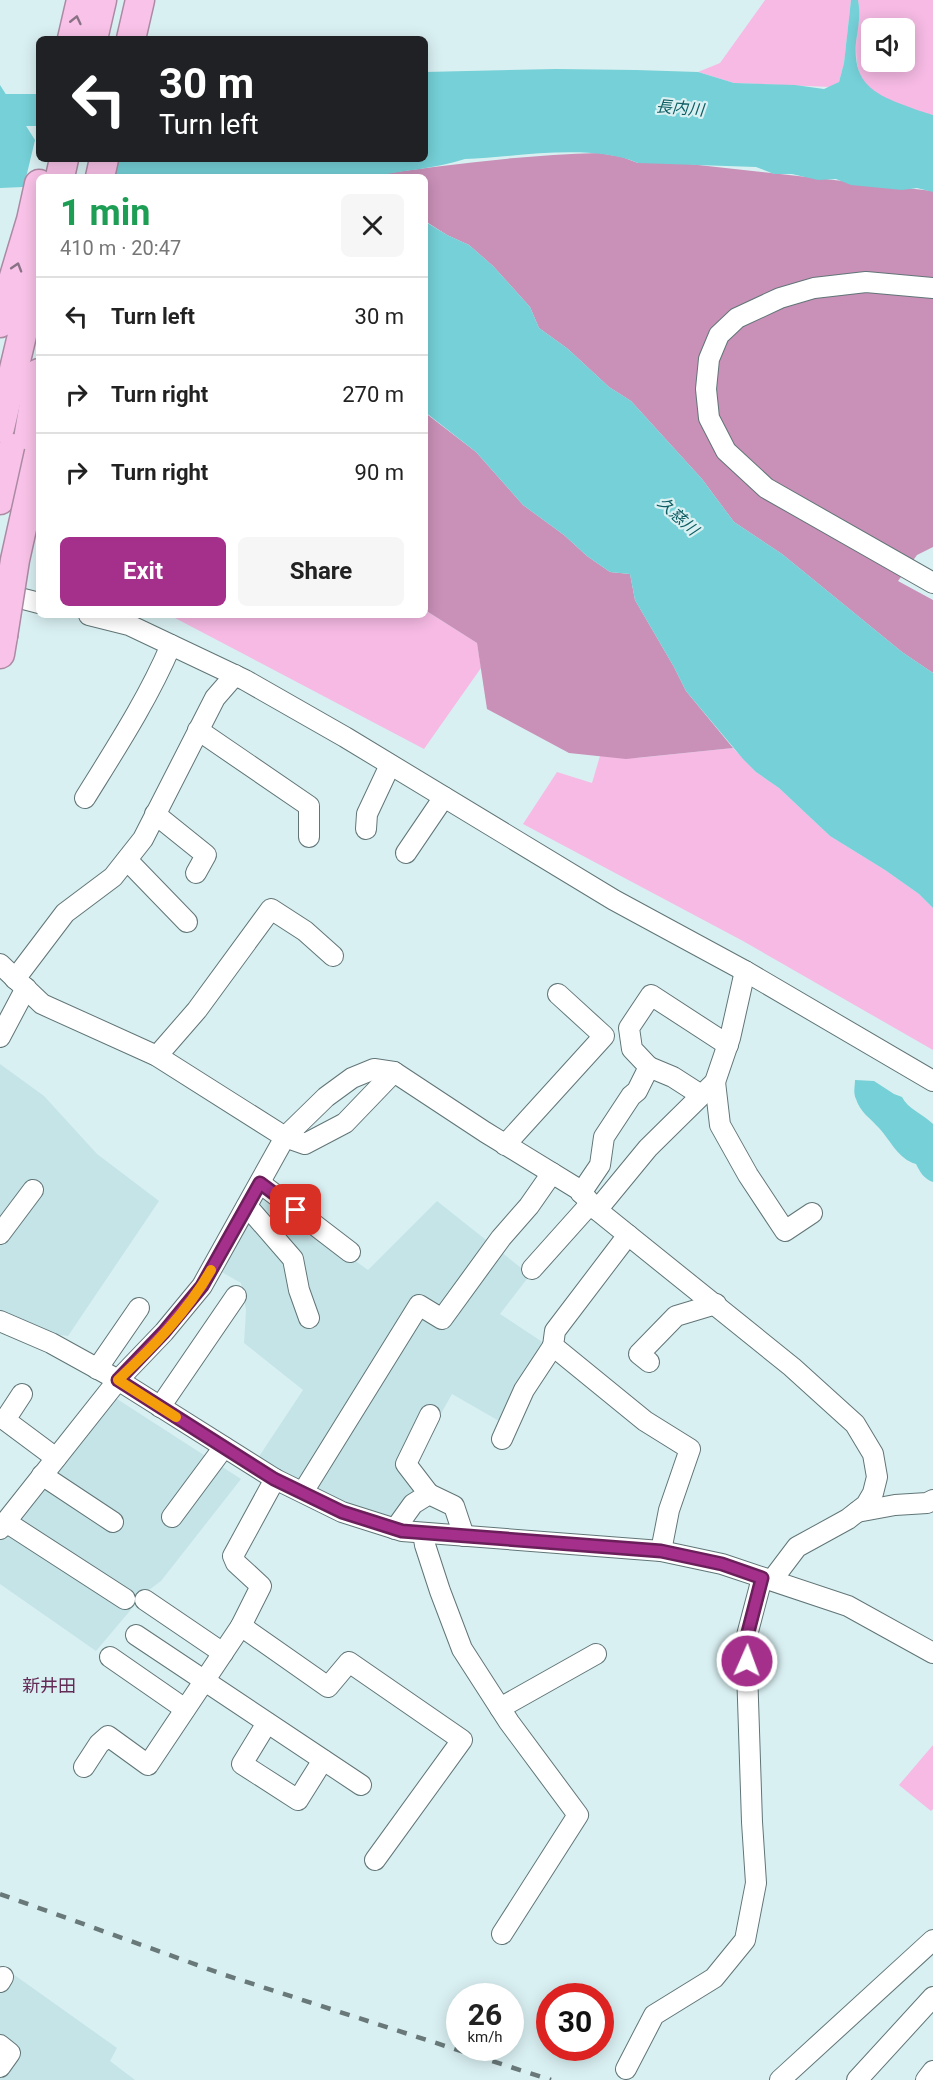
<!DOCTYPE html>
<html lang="en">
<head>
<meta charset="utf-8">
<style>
	:root { --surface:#fff; --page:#f6f6f6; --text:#222; --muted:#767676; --line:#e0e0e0; --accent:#a4308b }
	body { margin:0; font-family:Roboto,"Noto Sans JP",sans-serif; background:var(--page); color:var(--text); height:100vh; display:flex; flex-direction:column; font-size:22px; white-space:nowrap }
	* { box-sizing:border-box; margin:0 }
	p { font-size:20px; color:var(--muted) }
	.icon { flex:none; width:33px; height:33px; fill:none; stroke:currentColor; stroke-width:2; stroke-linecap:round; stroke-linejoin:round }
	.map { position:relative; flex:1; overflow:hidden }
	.details { position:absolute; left:36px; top:174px; width:392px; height:444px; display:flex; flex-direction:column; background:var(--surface); border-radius:9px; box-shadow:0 3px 15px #0003 }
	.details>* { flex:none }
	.top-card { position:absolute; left:36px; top:36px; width:392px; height:126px; border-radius:9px; box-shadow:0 3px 15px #0003; background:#202124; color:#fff; overflow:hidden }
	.controls { position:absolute; left:861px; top:18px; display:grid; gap:12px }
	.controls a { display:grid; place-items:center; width:54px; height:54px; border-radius:9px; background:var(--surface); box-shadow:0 3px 15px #0003; font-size:30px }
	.speed { position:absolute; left:446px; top:1983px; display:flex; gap:12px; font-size:30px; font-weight:700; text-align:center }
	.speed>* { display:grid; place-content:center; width:78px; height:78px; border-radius:50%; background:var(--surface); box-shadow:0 3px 15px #0003; line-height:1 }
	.speed small { font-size:15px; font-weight:400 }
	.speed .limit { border:9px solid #d22; background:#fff; color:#111 }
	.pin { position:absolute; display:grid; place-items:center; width:51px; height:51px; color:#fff; margin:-26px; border-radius:12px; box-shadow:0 3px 9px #0006 }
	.me { position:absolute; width:66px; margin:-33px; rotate:2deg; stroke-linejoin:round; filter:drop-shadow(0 0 4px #0008) }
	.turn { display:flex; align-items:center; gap:21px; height:126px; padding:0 24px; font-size:27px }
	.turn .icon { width:78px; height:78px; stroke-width:2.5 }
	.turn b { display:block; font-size:42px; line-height:51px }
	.round { display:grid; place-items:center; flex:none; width:63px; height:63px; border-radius:9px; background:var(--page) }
	.overview { display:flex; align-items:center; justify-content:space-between; height:102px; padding:0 24px }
	h1 { font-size:36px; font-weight:700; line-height:45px; color:#1e9e55 }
	.action { display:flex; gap:12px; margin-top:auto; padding:12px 24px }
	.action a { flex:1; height:69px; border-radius:9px; background:var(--accent); color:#fff; font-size:24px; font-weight:700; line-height:69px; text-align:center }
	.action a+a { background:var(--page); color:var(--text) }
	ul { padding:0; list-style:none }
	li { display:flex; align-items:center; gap:18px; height:78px; padding:0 24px; border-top:2px solid var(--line) }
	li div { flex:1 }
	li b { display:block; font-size:22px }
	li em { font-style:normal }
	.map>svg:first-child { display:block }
	.built { fill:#c5e4e7 }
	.green { fill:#f6bae4; fill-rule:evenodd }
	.forest { fill:#c990b8 }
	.water { fill:#75d0d7 }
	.pier { fill:#d9f0f2 }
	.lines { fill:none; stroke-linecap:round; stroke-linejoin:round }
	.river { stroke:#75d0d7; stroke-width:32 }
	.minor-casing { stroke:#617577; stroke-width:22 }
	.highway-casing { stroke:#ab8aa3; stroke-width:31 }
	.minor { stroke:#fff; stroke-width:20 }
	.highway { stroke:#f9c2e8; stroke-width:28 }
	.rail { stroke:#697879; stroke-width:4.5; stroke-dasharray:10 10; stroke-linecap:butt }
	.highway-bridge-casing { stroke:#ab8aa3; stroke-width:31; stroke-linecap:butt }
	.highway-bridge { stroke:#f9c2e8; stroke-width:28 }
	.oneway { stroke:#8a7286 }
	.route-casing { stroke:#6b1f5a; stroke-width:15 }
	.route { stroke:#a4308b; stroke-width:10 }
	.slow { stroke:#f59e0b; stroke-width:10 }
	.labels { text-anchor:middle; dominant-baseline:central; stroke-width:4.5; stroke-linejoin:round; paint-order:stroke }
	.water-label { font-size:16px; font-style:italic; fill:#0e5e63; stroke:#d9f0f2 }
	.quarter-label { font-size:18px; fill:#642b56; stroke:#d9f0f2 }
</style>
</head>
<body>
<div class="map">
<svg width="933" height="2080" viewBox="0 0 933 2080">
	<rect width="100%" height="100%" fill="#d9f0f2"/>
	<g class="built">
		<polygon points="0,1064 44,1096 97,1154 159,1201 68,1336 0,1328"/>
		<polygon points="261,1193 368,1270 437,1201 530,1275 500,1314 544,1343 499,1421 452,1394 413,1464 416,1491 391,1521 343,1501 258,1458 303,1390 244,1343 246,1310 241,1283 218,1270"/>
		<polygon points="114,1397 241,1479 161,1581 145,1593 96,1651 0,1584 0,1539 21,1509"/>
		<polygon points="13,1974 117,2048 110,2061 135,2080 0,2080 0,1983"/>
	</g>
	<g class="green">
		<polygon points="765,0 851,0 844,63 839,82 831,87 734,83 698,72 720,63"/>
		<path d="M 858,0 L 933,0 L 933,115 C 916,111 876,99 866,86 C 857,75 856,59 856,46 C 856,30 861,16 858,0 ZM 872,28 L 904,28 L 904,62 L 872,62 Z"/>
		<polygon points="425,610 477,643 481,668 424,749 175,618 176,615 424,615"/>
		<polygon points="733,748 756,772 779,788 830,836 885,870 919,894 933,908 933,1050 743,941 523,824 557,772 592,783 600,756 637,758"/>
		<polygon points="933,1745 933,1809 931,1811 899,1785"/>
	</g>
	<g class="forest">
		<path d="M 599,153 L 622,157 L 638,163 L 680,163 L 933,191 L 933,547 L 917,555 L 898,581 L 933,600 L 933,673 L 902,652 L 782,554 L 734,522 L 702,479 L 631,401 L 609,387 L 568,349 L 539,328 L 530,307 L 493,266 L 469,245 L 447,235 L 425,221 L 424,177 L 358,177 C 438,166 518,155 599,153 Z"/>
		<polygon points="424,412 476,452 523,505 564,535 587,556 610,572 630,574 635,600 674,667 686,691 733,748 626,759 569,753 487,709 477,643 425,610"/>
	</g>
	<g class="water">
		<path d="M 851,0 L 858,0 C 861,15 858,28 856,42 C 853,80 870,92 901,104 C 912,108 922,112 933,115 L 933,192 L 917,188 L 902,190 L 851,185 L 836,179 L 818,180 L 792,174 L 774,174 L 756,167 L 638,163 C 589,143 518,157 465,159 C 435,169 402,170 371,177 L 39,177 L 39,190 L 23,187 L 0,188 L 0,85 L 35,140 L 39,142 L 39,159 L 424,159 L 425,72 L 556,69 L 636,70 L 698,72 L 734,83 L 795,85 L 824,89 L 839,82 L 844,63 Z"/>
		<polygon points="424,221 447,235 469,245 493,266 530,307 539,328 568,349 609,387 631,401 702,479 734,522 782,554 902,652 933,673 933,908 919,894 885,870 830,836 779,788 756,772 743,759 686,691 674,667 635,600 630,574 610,572 587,556 564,535 523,505 476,452 425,412"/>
		<path d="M 855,1080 L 874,1081 L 894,1094 L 902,1097 C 908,1109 923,1114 933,1124 L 933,1182 C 924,1179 920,1172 916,1164 C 898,1159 891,1141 879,1128 C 870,1118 860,1112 856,1099 C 853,1093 855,1086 855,1080 Z"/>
	</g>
	<polygon class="pier" points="36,136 39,138 39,159 116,159 112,177 39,177 39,193 23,190"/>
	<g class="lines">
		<polyline class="river" points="0,110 39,110"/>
		<g class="minor-casing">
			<g id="minor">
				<polyline points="933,288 866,282 814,288 780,298 737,318 719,335 709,359 706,389 709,418 726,451 766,488 933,583"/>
				<polyline points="0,593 39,603"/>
				<polyline points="89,615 129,625 245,680 345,737 614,900 745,971 933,1081"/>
				<polyline points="198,730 309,806 309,837"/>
				<path d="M 85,798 C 116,748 148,699 171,645"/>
				<polyline points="155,814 206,855 196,873"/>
				<polyline points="366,829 367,814 390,765"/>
				<polyline points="406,853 444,797"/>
				<polyline points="127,860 187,922"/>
				<polyline points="0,964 42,1004 157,1056 285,1137 305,1144 345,1123 394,1072"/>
				<polyline points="15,979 65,913 113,877 143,839 215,698 235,675"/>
				<polyline points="0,1037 26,988"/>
				<polyline points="157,1056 197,1010 271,909 305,931 333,956"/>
				<polyline points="649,1067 673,1077 701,1095"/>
				<polyline points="715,1082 720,1125 748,1175 785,1231 812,1213"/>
				<polyline points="505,1145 604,1036 558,994"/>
				<polyline points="260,1183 350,1252"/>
				<polyline points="581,1193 600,1165 604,1137 631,1096 637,1091 649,1067 632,1049 629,1028 651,995 728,1045"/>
				<polyline points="247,1206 293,1259 299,1290 309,1318"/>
				<polyline points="597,1210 648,1148 715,1082 730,1038 745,971"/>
				<polyline points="0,1234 33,1190"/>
				<polyline points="628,1235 555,1331 553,1346 645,1421 690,1449 669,1510 661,1551"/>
				<polyline points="532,1269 591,1203"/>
				<polyline points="0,1321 51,1343 118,1380 275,1479 342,1512 402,1531 661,1551 722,1564 848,1606 933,1653"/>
				<polyline points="649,1362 639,1354 676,1316 716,1304"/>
				<polyline points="97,1369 139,1308"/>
				<polyline points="22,1394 5,1420 56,1458"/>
				<polyline points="160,1407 236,1296"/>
				<polyline points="502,1439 524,1390 553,1346"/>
				<polyline points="42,1475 113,1522"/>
				<polyline points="303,1492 419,1305 442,1319 501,1238 529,1206 552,1173"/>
				<polyline points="429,1494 406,1464 430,1415"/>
				<polyline points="857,1512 895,1505 927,1503 933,1500"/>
				<polyline points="172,1517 224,1447"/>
				<polyline points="6,1522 125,1599"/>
				<polyline points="0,1529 118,1380 164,1332 202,1286 285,1137 326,1097 352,1078 374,1069 394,1072 485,1132 578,1189 597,1210 792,1367 855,1424 873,1454 877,1477 873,1493 866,1505 848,1519 797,1547 772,1580"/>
				<polyline points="395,1529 413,1504 429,1494 454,1506 464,1536"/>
				<polyline points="423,1533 425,1545 440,1591 462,1649 509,1722 578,1815 502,1934"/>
				<polyline points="145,1600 223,1653"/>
				<polyline points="241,1626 328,1687 349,1662 462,1740 375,1860"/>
				<polyline points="136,1635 361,1785"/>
				<polyline points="110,1657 185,1709"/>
				<polyline points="500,1708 596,1654"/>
				<polyline points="267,1723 242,1764 298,1800 323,1760"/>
				<polyline points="84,1767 99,1744 108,1736 148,1765 241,1626 261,1586 236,1563 233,1556 275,1479"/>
				<polyline points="0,1982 3,1977"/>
				<polyline points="0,2045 10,2053 0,2067"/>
				<polyline points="626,2069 654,2015 714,1978 745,1940 756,1883 752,1822 746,1639 762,1578"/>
				<polyline points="780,2080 933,1940"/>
				<polyline points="857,2080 933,1997"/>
				<polyline points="926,2080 933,2071"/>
			</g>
		</g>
		<g class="highway-casing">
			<g id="highway">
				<polyline points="72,39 81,0"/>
				<polyline points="93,39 102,0"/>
				<polyline points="131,39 140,0"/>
				<polyline points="60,177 64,159"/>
				<polyline points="100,177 104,159"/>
				<polyline points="0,323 31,220 39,184"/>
				<polyline points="0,428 39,264"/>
				<polyline points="23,484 29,433 39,373"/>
				<polyline points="0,500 13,448"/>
				<polyline points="0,654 3,636"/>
			</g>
		</g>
		<use href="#minor" class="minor"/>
		<use href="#highway" class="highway"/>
		<polyline class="rail" points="0,1894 225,1975 551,2080"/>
		<g class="highway-bridge-casing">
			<polyline id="highway-bridge" points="3,636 15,560 39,452"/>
		</g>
		<use href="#highway-bridge" class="highway-bridge"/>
	</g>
	<defs><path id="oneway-chevron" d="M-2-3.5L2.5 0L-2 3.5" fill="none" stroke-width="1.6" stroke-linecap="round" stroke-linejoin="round" transform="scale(1.5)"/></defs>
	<g class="oneway">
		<use href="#oneway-chevron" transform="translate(76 20) rotate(-77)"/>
		<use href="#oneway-chevron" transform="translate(17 267) rotate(-73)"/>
	</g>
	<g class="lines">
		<g class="route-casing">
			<polyline id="route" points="296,1210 260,1183 202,1286 164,1332 118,1380 274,1479 342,1512 402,1531 661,1551 722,1564 762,1578 746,1640 747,1661"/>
		</g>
		<use href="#route" class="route"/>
		<path class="slow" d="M 176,1417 L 118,1380 C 152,1348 188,1311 211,1270"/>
	</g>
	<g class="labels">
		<g class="water-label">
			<text transform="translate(680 108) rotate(5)">長内川</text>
			<text transform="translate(678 516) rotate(42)">久慈川</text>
		</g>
		<g class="quarter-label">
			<text x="49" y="1685">新井田</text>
		</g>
	</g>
</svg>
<div class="controls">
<a><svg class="icon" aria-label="sound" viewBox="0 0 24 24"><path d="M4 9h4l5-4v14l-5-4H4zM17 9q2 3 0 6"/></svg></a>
</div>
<div class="speed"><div>26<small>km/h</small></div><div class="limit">30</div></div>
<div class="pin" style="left:296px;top:1210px;background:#d93025"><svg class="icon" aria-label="arrive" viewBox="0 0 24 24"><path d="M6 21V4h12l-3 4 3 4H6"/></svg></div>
<svg class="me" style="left:747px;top:1661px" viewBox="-20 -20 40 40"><circle r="17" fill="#a4308b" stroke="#fff" stroke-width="3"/><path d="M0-11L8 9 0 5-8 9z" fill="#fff"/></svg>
<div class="top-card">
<div class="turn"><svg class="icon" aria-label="left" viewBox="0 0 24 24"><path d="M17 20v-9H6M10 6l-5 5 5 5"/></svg><div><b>30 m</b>Turn left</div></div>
</div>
<section class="details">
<div class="overview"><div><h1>1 min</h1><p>410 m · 20:47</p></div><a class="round"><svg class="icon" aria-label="close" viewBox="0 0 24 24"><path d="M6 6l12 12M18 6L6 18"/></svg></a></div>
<ul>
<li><svg class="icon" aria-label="left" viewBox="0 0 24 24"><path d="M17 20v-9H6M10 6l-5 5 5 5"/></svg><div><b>Turn left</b></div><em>30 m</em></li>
<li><svg class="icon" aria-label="right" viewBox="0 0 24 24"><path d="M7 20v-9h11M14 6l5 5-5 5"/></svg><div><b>Turn right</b></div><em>270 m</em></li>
<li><svg class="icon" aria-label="right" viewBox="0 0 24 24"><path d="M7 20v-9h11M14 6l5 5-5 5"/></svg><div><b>Turn right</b></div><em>90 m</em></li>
</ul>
<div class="action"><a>Exit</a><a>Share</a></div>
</section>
</div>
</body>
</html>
